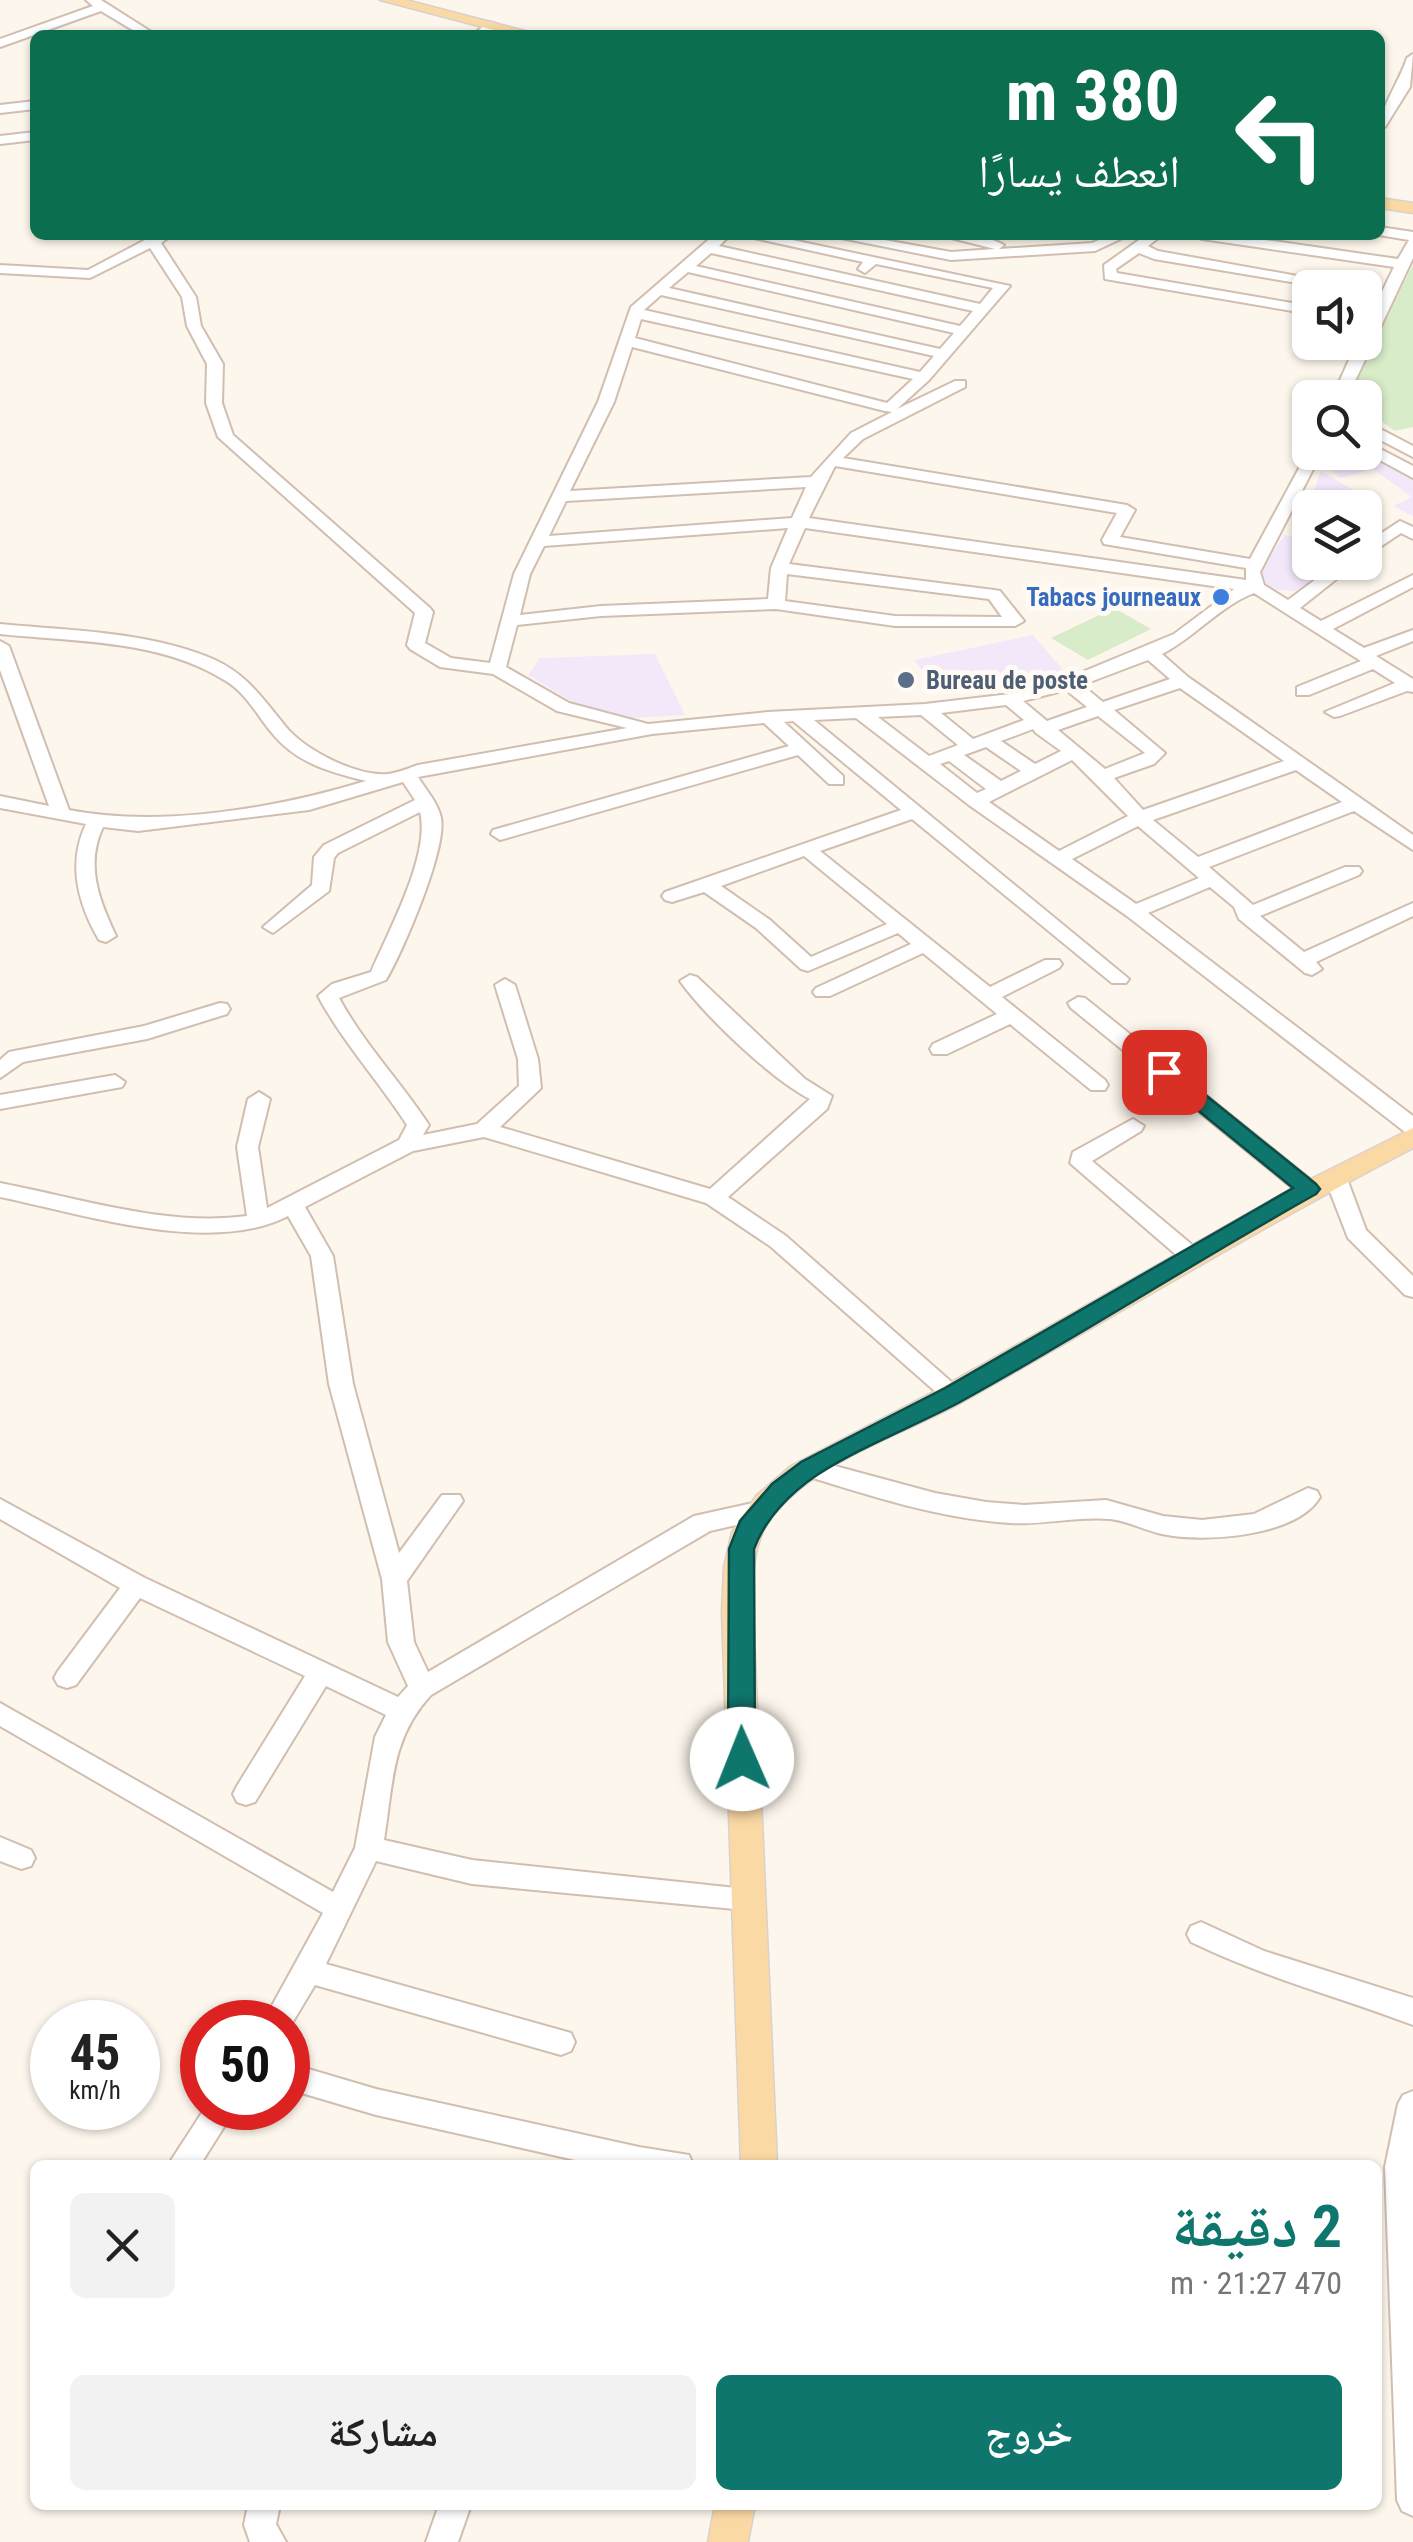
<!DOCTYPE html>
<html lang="ar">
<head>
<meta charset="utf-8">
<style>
	:root { --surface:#fff; --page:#f2f2f2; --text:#222; --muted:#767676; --accent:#0f766e }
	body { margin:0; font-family:"Roboto Condensed","Noto Naskh Arabic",sans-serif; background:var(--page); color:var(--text); direction:rtl; height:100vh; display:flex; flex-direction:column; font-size:38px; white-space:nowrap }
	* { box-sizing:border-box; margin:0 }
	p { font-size:32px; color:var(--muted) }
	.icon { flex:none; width:55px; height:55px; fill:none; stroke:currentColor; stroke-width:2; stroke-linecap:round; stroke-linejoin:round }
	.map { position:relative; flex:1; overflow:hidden; direction:ltr }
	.details { position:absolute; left:30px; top:2160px; width:1352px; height:350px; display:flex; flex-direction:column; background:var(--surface); border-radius:15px; box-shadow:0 2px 8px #0004; direction:rtl }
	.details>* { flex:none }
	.hud { position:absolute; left:30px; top:30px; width:1355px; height:210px; border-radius:15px; box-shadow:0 2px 8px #0004; direction:rtl; background:#0b6e4f; color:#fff; overflow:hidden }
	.tools { position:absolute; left:1292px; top:270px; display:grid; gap:20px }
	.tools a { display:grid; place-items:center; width:90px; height:90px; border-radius:15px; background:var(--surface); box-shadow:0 2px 8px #0004; font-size:50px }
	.speed { position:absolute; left:30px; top:2000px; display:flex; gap:20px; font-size:50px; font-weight:700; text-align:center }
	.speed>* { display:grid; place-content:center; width:130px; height:130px; border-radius:50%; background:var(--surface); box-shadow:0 2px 8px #0004; line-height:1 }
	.speed small { font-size:25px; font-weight:400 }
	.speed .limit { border:15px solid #d22; background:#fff; color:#111 }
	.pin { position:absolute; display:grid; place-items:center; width:85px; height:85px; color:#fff; margin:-42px; border-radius:20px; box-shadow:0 5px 15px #0006 }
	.me { position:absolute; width:110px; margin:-55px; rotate:359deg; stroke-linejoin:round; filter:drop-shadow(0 0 8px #0008) }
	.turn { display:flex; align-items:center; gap:35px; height:210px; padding:0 40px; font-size:45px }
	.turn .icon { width:130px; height:130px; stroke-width:2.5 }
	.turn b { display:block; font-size:70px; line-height:85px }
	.round { display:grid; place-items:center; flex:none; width:105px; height:105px; border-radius:15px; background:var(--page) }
	.headline { display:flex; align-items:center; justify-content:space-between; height:170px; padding:0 40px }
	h1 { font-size:60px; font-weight:700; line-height:75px; color:var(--accent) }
	.button { display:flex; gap:20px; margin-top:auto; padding:20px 40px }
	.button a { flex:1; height:115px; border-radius:15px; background:var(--accent); color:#fff; font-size:40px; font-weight:700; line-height:115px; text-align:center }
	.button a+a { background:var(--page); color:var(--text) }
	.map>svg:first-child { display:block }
	.education { fill:#f3e8fa }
	.green { fill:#d8ecc9 }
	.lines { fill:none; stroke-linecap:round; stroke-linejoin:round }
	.minor-casing { stroke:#d1beb0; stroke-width:4 }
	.major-casing { stroke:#dad1cd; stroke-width:3 }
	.minor { fill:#fff; fill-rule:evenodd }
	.major { fill:#fbd9a5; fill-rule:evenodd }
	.route { fill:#0f766e; stroke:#0a4d48; stroke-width:2.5 }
	.shop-dot { fill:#3f7fe0; stroke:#fffaf3; stroke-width:4 }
	.service-dot { fill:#5c6f8a; stroke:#fffaf3; stroke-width:4 }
	.labels { text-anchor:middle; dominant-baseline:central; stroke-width:10; stroke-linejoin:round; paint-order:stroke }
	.far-shop-label { font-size:25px; font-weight:bold; fill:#366cbe; stroke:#fffaf3; text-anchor:end }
	.far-service-label { font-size:25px; font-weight:bold; fill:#4e5e75; stroke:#fffaf3; text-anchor:start }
</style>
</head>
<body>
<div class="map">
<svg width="1413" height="2542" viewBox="0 0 1413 2542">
	<rect width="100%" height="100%" fill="#fdf6ec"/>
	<g class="education">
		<polygon points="1373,450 1413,474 1413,516 1393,506 1412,497 1373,469 1341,478 1324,465"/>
		<polygon points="1321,471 1375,503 1371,508 1311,499"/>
		<polygon points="1284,535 1310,540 1310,562 1336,563 1298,591 1271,590 1257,578"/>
		<polygon points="1033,635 1065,672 967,694 961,687 939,691 914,660"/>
		<polygon points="655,654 685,715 633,718 574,703 528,675 540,658"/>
	</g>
	<g class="green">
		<polygon points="1413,265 1413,427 1395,431 1365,409 1365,398 1347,395"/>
		<polygon points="1114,608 1151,629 1088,660 1051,638"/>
	</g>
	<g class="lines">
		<g class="minor-casing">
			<g id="minor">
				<polygon points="86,0 101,0 156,35 141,35 101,11 0,47 0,39 93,6"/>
				<polygon points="489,22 499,25 486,35 472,35"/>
				<path d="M 1413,54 L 1410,87 L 1385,127 L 1380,128 C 1380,108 1400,80 1407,58 Z"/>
				<polygon points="35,101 35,109 0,113 0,105"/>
				<polygon points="35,132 35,140 0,144 0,136"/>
				<polygon points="1380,227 1413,232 1413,258 1347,398 1332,398 1357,342 1365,342 1365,327 1394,267 1202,239 1195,235 1231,235 1398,259 1409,240 1379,235"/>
				<path d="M 142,235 L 172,235 L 161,243 L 196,297 L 201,326 L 223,364 L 222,403 L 233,435 L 430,608 L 433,612 L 425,643 L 451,658 L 490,663 L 514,574 L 598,402 L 631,307 L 714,235 L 730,235 L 719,246 L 980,304 L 993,288 L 876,264 L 865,273 L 858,269 L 863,262 L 740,235 L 769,235 L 1010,286 L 929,380 L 897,409 L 955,381 L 965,381 L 965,387 L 863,439 L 843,458 L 1127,505 L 1135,510 L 1120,537 L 1250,559 L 1310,448 L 1310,452 L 1322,452 L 1260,572 L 1264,585 L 1288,600 L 1339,562 L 1358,562 L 1300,608 L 1321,621 L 1413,575 L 1413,587 L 1333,629 L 1364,648 L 1413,630 L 1413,641 L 1376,656 L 1413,679 L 1413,692 L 1407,691 L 1340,716 L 1334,717 L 1325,712 L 1395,683 L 1373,669 L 1309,695 L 1297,695 L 1297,687 L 1361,661 L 1254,593 C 1220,606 1195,637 1162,654 L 1188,677 L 1413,835 L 1413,850 L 1354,811 L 1209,867 L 1253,905 L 1345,867 L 1359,867 L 1362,871 L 1359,875 L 1260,916 L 1304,952 L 1413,903 L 1413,916 L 1316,962 L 1322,969 L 1312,975 L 1305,973 L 1239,919 L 1234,907 L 1210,887 L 1148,913 L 1413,1116 L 1413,1134 L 1405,1132 L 1127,916 L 969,805 L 856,718 L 814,720 L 1129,979 L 1126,983 L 1112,983 L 912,819 L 820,851 L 990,987 L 1045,960 L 1059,960 L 1062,964 L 1059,968 L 1002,997 L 1105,1080 L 1108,1085 L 1105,1090 L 1091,1090 L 1010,1024 L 947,1054 L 933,1054 L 930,1049 L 933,1044 L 997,1014 L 923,953 L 830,996 L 816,996 L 813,992 L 816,988 L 911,944 L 898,933 L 808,971 L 801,969 L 756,928 L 704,892 L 672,902 L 665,900 L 662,896 L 665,892 L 901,810 L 793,721 L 784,722 L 843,776 L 843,784 L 829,784 L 798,755 L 500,840 L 491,834 L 493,830 L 789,746 L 764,723 L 652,734 L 418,777 C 426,790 438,803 441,818 C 447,849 403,951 386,980 L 339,998 C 364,1044 400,1081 429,1125 L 423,1135 L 477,1124 L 519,1086 L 518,1059 L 495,985 L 505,979 L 515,985 L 538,1059 L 541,1088 L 500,1127 L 710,1189 L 810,1099 C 771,1079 706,1017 680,981 L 690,975 L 697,977 L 805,1079 L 832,1096 L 827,1109 L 728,1197 L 786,1236 L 965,1394 L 961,1400 L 945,1400 L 770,1246 L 706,1203 L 484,1137 L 413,1151 L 305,1207 L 333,1256 L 353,1384 L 399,1553 L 442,1495 L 460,1495 L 463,1501 L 407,1581 L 414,1642 L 428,1672 L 694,1516 L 762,1501 L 771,1503 L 774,1510 L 771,1517 L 710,1531 L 431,1695 C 391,1738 393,1784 384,1840 L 472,1860 L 755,1890 L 759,1898 L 755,1906 L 745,1910 L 472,1884 L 376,1861 L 326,1964 L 571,2033 L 575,2042 L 571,2051 L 561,2055 L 315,1985 L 288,2030 L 288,2022 L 263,2022 L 323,1913 L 0,1726 L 0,1703 L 333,1892 L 355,1848 L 375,1737 L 386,1715 L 326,1686 L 255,1802 L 246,1805 L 237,1802 L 233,1794 L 237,1786 L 305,1676 L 140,1598 L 76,1685 L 67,1688 L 58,1685 L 54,1678 L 58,1671 L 120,1588 L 0,1519 L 0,1499 L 145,1578 L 398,1697 L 408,1686 L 388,1642 L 382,1579 L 329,1384 L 311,1256 L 288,1216 C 211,1256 83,1214 0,1197 L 0,1183 C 79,1198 166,1227 247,1216 L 237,1147 L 248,1099 L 259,1092 L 270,1099 L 258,1147 L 267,1208 L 399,1140 L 407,1125 C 378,1080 344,1044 318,996 L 332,984 L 371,972 C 388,932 431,854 420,812 L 338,853 L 334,858 L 329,891 L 273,933 L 263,927 L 312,885 L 314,857 L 324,845 L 415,800 L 403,782 L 309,810 L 138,831 L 103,827 C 85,865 99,900 116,936 L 106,942 L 99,940 C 78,904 67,864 86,824 L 0,808 L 0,796 L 49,806 L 0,670 L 0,641 L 9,646 L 69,810 C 161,828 278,808 366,781 C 330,772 296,763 272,733 C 257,715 246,693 226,681 C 160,639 74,642 0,634 L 0,624 C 71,631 147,631 213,659 C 247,674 263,699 286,727 C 305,750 357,777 388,774 C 398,773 409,768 418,765 L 627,728 L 557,711 L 493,674 L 440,667 L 410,649 L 407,645 L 415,613 L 218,437 L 206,403 L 207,364 L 187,326 L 182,297 L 150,248 L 90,278 L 0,273 L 0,265 L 88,270 L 145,240 ZM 711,253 L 973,311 L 960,326 L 696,266 ZM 688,272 L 954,333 L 940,349 L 669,288 ZM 661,295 L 934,356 L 920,372 L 644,310 ZM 641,319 L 913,379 L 887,403 L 635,338 ZM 632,347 L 885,411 L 892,412 L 851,433 L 811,477 L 570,491 L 614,402 ZM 835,466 L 1117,513 L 1102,540 L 1104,544 L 1246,568 L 1246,580 L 809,518 ZM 806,487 L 792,518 L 549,536 L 566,501 ZM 788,528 L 771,568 L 768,599 L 601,606 L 520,615 L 530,574 L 544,546 ZM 805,528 L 1234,589 L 1174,634 L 1063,680 L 1010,694 L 925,704 L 768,712 L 648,724 L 569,703 L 506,667 L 517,625 L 601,616 L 776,609 L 895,626 L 1015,626 L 1024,621 L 1000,591 L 994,590 L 789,564 ZM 787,574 L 989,599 L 1002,617 L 895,616 L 785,601 ZM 1148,660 L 1170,679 L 1103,702 L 1082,685 ZM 1180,688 L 1284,761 L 1143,810 L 1114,778 L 1154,764 L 1165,753 L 1114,710 ZM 1066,690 L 1087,707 L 1047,721 L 1023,701 ZM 1006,705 L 1024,720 L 973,739 L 941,713 ZM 921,715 L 958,745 L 929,756 L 878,717 ZM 1098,716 L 1145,753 L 1105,769 L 1058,730 ZM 1033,729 L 1036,733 L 1061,751 L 1035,764 L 1001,741 ZM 986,747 L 1021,771 L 1001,781 L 964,755 ZM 1072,760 L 1128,816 L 1059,851 L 989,802 ZM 949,761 L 986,789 L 977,793 L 940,764 ZM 1296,770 L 1342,802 L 1198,857 L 1153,820 ZM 1138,826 L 1199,878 L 1136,904 L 1072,859 ZM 804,856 L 887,924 L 811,957 L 770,920 L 721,886 Z"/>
				<path d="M 826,235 L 857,235 L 951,252 L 995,249 L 939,235 C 961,235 985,234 1004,245 L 999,249 L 1092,243 L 1110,235 L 1129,235 L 1095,251 L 951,260 Z"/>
				<polygon points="1146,235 1162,235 1148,246 1158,251 1364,288 1327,288 1154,259 1139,253 1116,269 1117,273 1310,306 1310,314 1105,279 1104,265"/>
				<polygon points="1365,421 1413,446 1413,457 1365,432"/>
				<polygon points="1365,441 1413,466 1413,478 1365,452"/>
				<polygon points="1400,521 1413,527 1413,539 1401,533 1365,557 1365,544"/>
				<polygon points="1078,997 1085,998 1316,1184 1319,1189 1316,1194 1300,1194 1071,1008 1068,1003"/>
				<polygon points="220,1003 227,1004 230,1009 227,1014 147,1039 23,1062 0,1078 0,1060 9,1052 144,1026"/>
				<polygon points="115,1075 125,1082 122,1087 0,1109 0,1095"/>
				<polygon points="1133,1119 1144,1126 1141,1131 1092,1161 1197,1249 1200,1254 1197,1259 1181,1259 1070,1163 1073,1152"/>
				<polygon points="1335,1169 1346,1176 1366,1230 1413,1276 1413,1297 1405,1295 1348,1238 1324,1176"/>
				<path d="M 809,1459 L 935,1493 L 986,1502 L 1024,1505 L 1106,1500 L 1163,1516 L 1202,1520 L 1254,1514 L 1308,1488 L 1317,1491 L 1320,1497 C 1297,1537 1202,1543 1162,1534 C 1144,1530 1128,1521 1110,1519 C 1077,1516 1044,1525 1010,1523 C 940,1519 868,1495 800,1474 L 797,1468 L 800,1462 Z"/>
				<polygon points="0,1837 31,1850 35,1858 31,1866 21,1869 0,1861"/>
				<path d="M 1201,1922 L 1264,1951 L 1413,1998 L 1413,2025 C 1339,1997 1263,1977 1191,1942 L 1187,1934 L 1191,1926 Z"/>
				<polygon points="288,2063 376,2089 639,2147 689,2155 693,2165 597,2165 376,2115 288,2089"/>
				<polygon points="1413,2091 1413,2516 1402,2511 1397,2500 1385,2167 1398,2104 1403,2095"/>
				<polygon points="205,2108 236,2108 200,2165 168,2165"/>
				<polygon points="248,2505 280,2505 276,2524 286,2542 250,2542 244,2525"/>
				<polygon points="439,2505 471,2505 458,2542 426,2542"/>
			</g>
		</g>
		<g class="major-casing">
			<g id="major">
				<polygon points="380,0 406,0 540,35 513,35"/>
				<polygon points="1380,198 1413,203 1413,213 1380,208"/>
				<path d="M 1413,1128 L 1413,1148 C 1260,1227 1114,1317 964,1401 C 901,1436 817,1459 771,1518 C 747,1550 753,1599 754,1636 L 777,2165 L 741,2165 L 722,1612 L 724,1567 L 732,1532 L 756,1496 L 791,1466 L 941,1388 L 1291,1189 Z"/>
				<polygon points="715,2505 755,2505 748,2542 708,2542"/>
			</g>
		</g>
		<use href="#minor" class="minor"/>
		<use href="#major" class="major"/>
	</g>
	<path class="route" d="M 1164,1066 L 1172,1068 L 1316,1184 L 1320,1189 L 1316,1194 C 1196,1261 1080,1336 960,1402 C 913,1427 862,1446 817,1475 C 790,1493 765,1519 754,1549 L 755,1759 L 751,1767 L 742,1770 L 732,1767 L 728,1759 L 729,1549 L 740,1521 L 772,1484 L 801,1462 L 945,1388 L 1293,1188 L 1157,1077 L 1154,1072 Z"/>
	<circle class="shop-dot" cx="1221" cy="597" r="10"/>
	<circle class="service-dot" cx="906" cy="680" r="10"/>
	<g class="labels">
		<g class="far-shop-label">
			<text x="1201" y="597">Tabacs journeaux</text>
		</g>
		<g class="far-service-label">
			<text x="926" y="680">Bureau de poste</text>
		</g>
	</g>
</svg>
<div class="tools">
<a><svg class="icon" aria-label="sound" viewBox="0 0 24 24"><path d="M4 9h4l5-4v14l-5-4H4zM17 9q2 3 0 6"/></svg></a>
<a><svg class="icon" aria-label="search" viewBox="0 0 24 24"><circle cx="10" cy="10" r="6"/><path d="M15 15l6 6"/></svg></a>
<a><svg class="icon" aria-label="layers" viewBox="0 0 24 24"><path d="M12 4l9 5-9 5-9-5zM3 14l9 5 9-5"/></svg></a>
</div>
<div class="speed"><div>45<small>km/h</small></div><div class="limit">50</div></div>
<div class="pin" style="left:1164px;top:1072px;background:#d93025"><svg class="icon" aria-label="arrive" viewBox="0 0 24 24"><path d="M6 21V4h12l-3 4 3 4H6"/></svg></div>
<svg class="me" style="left:742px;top:1759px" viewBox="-20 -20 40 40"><circle r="19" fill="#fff"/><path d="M0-13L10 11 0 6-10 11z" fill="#0f766e"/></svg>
<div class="hud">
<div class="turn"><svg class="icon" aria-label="left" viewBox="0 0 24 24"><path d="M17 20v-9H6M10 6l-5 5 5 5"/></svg><div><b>380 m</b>انعطف يسارًا</div></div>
</div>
<section class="details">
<div class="headline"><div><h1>2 دقيقة</h1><p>470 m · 21:27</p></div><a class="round"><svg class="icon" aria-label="close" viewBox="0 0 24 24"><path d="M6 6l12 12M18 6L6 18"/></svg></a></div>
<div class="button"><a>خروج</a><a>مشاركة</a></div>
</section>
</div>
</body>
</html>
